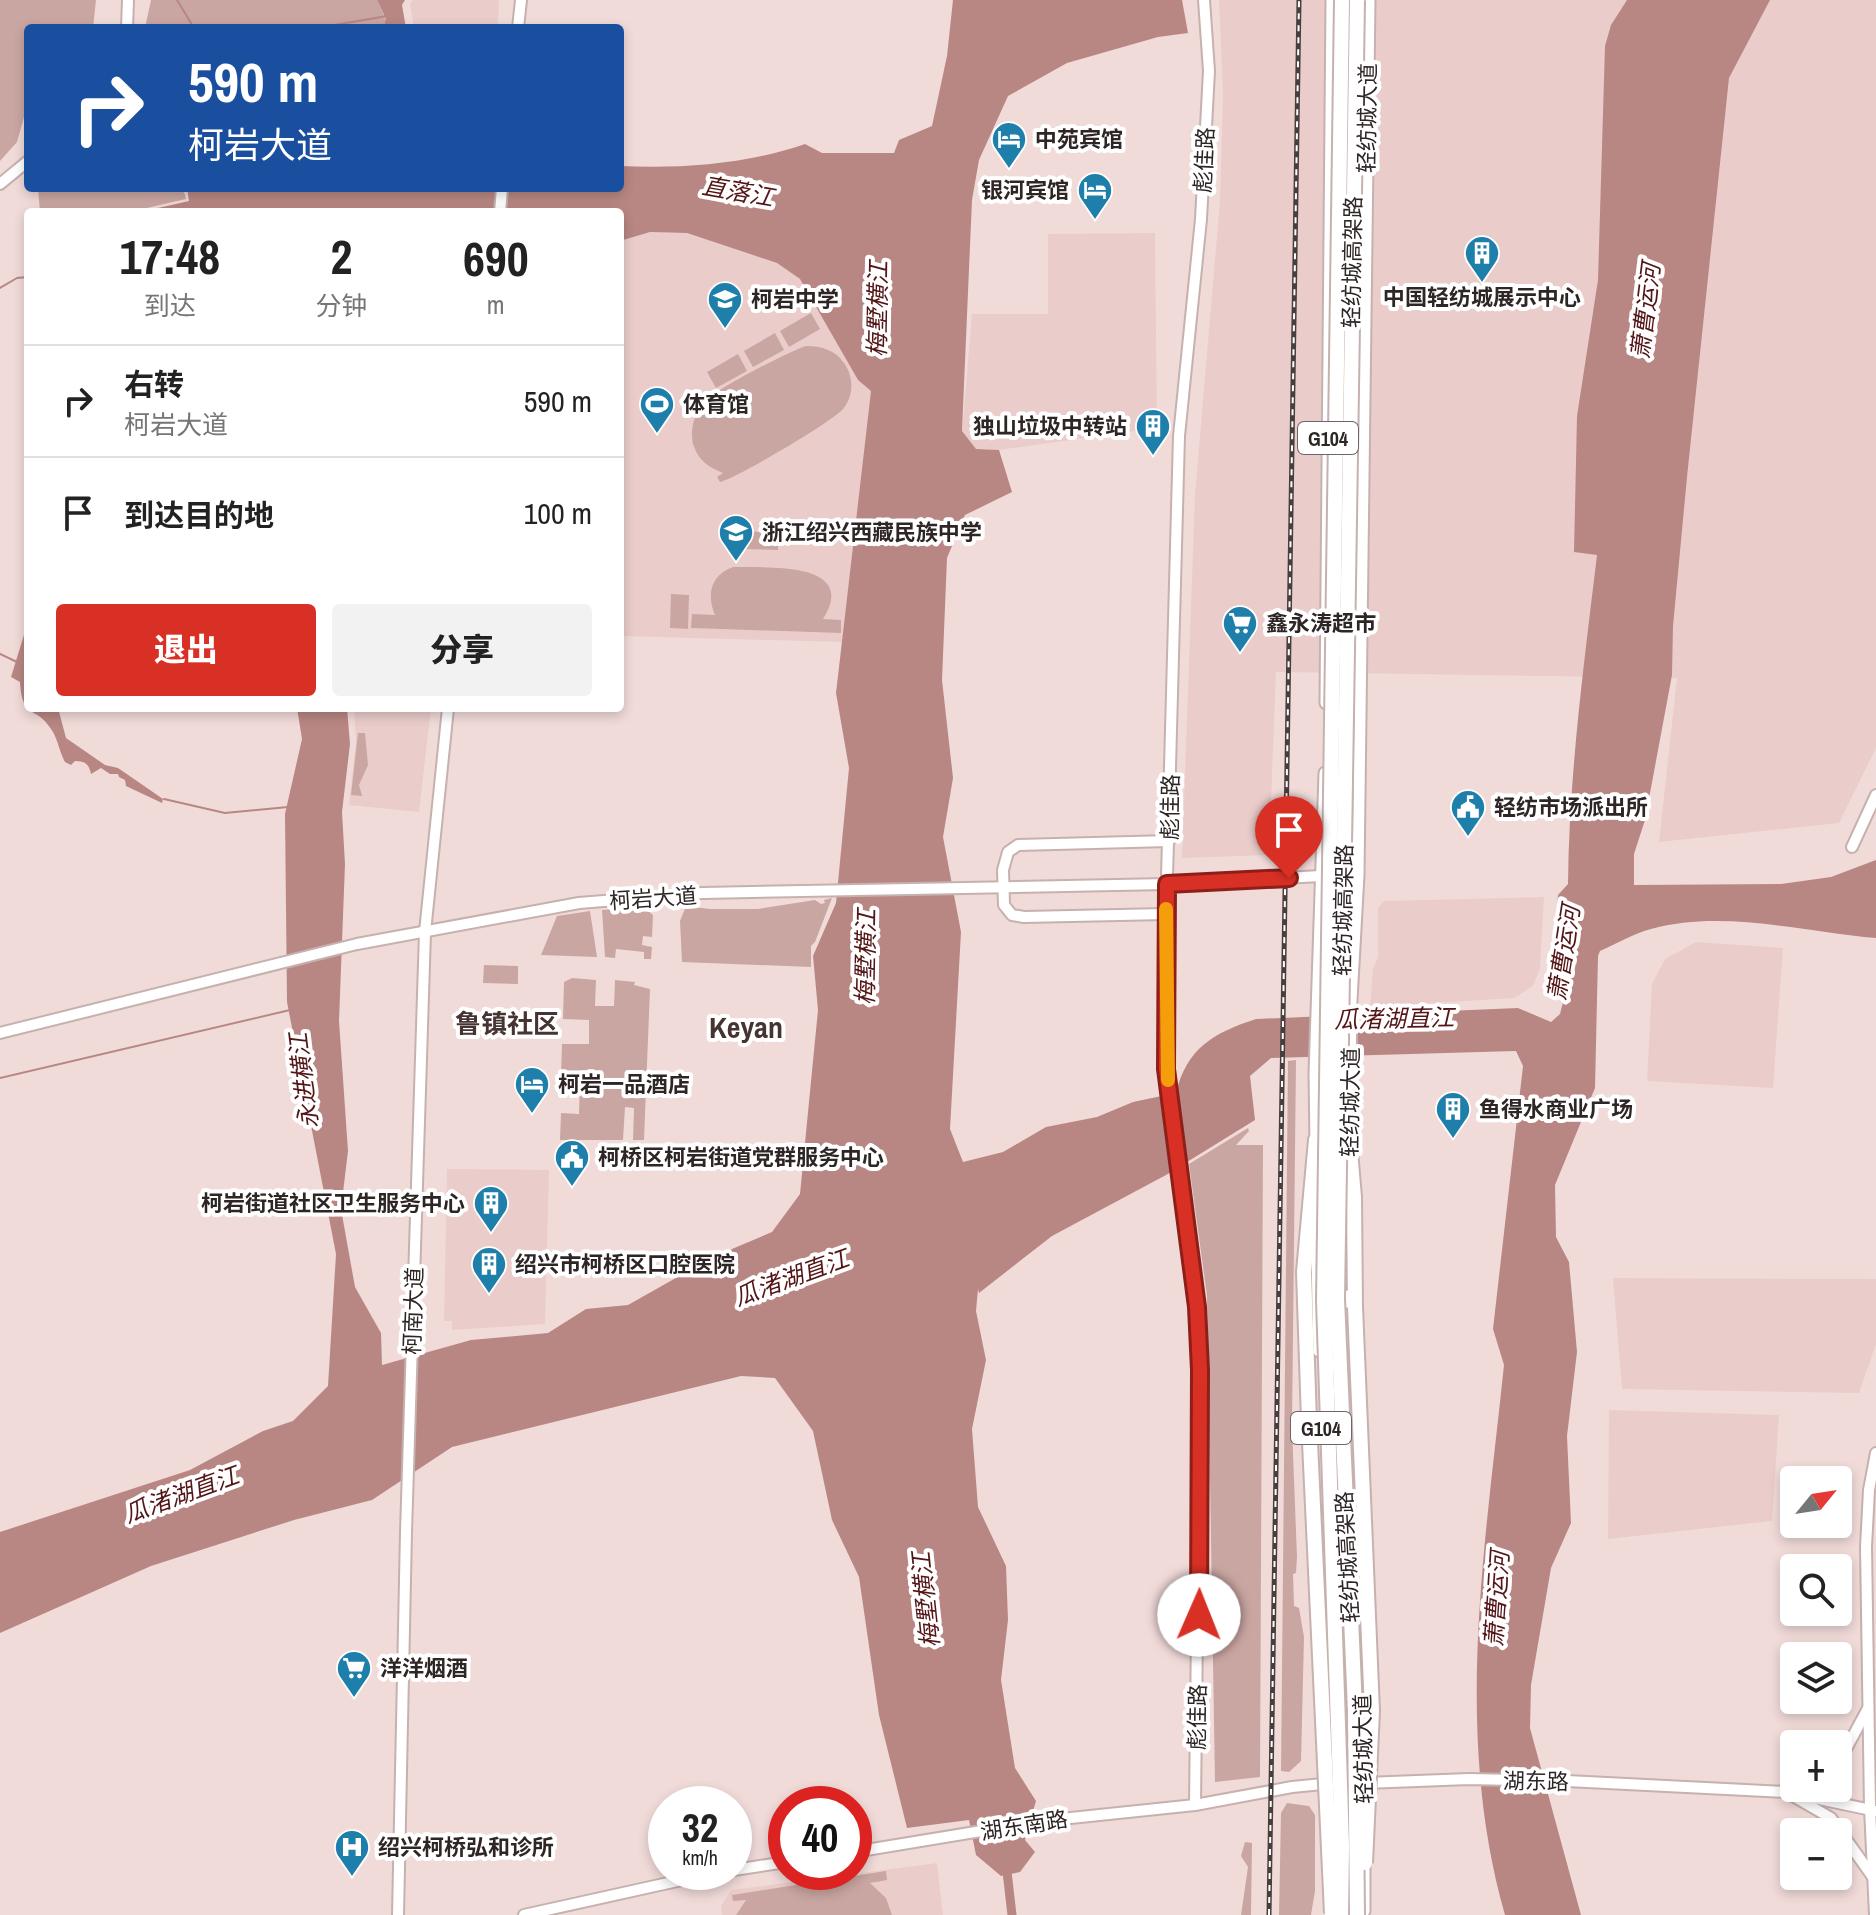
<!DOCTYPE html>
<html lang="zh">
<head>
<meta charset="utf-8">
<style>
	:root { --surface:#fff; --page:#f2f2f2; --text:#222; --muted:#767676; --line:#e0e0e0; --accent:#d93025 }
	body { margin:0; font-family:"Archivo Narrow","Noto Sans SC",sans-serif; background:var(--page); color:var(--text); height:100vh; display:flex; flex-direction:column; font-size:30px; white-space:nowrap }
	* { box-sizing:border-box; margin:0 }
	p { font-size:26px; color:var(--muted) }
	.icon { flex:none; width:44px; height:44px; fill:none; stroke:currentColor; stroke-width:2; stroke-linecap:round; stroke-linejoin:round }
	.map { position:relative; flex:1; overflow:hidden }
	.drawer { position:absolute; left:24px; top:208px; width:600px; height:504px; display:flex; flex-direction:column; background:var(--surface); border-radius:8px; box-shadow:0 4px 12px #0003 }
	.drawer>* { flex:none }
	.hud { position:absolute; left:24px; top:24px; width:600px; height:168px; border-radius:8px; box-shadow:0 4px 12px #0003; background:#1a4fa0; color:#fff; overflow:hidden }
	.needle { width:52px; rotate:60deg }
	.buttons { position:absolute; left:1780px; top:1466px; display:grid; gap:16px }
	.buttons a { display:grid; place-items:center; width:72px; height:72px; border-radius:8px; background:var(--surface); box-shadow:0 4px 12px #0003; font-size:40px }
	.speed { position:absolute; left:648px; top:1786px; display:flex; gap:16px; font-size:40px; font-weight:700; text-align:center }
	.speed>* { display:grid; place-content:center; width:104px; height:104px; border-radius:50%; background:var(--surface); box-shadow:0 4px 12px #0003; line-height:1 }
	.speed small { font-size:20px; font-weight:400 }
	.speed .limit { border:12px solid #d22; background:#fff; color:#111 }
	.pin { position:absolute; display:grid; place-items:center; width:68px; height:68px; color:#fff; margin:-82px -34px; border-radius:50% 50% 50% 0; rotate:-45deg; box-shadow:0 0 8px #0007 }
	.pin .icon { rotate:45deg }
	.me { position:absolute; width:88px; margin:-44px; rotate:1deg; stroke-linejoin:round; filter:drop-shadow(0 0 6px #0008) }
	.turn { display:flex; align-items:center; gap:28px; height:168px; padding:0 32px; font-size:36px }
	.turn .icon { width:104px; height:104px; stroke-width:2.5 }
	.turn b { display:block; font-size:56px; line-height:68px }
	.eta { display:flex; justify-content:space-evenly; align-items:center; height:136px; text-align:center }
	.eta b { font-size:48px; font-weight:800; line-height:56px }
	.button { display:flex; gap:16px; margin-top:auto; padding:16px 32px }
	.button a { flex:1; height:92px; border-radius:8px; background:var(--accent); color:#fff; font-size:32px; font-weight:800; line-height:92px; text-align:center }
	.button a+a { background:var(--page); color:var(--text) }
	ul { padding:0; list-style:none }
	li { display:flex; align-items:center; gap:24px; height:112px; padding:0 32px; border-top:2px solid var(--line) }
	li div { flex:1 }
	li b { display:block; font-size:30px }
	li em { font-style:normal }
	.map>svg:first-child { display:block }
	.built { fill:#eacdca }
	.green { fill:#caa6a2 }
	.water { fill:#b98783 }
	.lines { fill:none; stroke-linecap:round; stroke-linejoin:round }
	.stream { stroke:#b98783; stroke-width:2 }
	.canal { stroke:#b98783; stroke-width:9 }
	.secondary-casing { stroke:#c6b1af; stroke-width:14 }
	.primary-casing { stroke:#c6b1af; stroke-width:15 }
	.highway-casing { stroke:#c6b1af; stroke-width:18 }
	.secondary { stroke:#fff; stroke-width:10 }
	.primary { stroke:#fff; stroke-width:11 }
	.highway { stroke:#fff; stroke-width:14 }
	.rail-casing { stroke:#483e3d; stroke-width:5 }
	.rail { stroke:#fff; stroke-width:2; stroke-dasharray:6; stroke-linecap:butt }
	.highway-bridge-casing { stroke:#c6b1af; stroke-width:18; stroke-linecap:butt }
	.highway-bridge { stroke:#fff; stroke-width:14 }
	.route-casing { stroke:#8d1f18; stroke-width:20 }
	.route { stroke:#d93025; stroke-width:14 }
	.slow { stroke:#f59e0b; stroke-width:14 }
	.labels { text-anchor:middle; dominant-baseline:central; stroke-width:8; stroke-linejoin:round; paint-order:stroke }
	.shield { fill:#fff; stroke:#6d6666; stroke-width:2 }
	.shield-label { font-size:20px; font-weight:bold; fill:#2e2525 }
	.street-label { font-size:22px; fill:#2e2525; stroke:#fff }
	.poi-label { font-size:22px; font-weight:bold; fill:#2e2525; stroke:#fff; text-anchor:start }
	.water-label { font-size:24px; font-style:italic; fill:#531516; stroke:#fff }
	.quarter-label { font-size:26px; font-weight:bold; fill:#463433; stroke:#fff }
	.district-label { font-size:30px; font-weight:bold; fill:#463433; stroke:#fff }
</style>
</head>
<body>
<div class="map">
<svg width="1876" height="1915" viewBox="0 0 1876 1915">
	<rect width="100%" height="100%" fill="#f1dbd9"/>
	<g class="built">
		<polygon points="413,0 499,0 498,28 414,28 410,4"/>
		<polygon points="1219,0 1876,0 1876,748 1839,823 1659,842 1677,678 1276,672 1269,855 1182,858 1195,494 1220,201 1223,93"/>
		<polygon points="650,232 687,233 777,263 800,279 858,380 871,391 842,642 620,636 620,241"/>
		<polygon points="1155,233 1157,428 999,450 976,449 962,432 972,314 1048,314 1048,234"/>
		<polygon points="354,708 431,708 419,812 349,805 356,741"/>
		<polygon points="1544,897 1540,968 1533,986 1514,998 1370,1007 1373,969 1378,957 1378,908 1384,901"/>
		<polygon points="1696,942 1783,948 1773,1088 1647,1081 1652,984 1665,959"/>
		<polygon points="447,1169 549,1170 545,1324 452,1330 452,1321 444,1321"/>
		<polygon points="1613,1278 1876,1279 1876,1344 1859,1393 1622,1389"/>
		<polygon points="1609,1410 1779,1415 1772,1521 1608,1539"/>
		<polygon points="937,1863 943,1915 722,1915 721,1906 731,1890"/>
	</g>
	<g class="green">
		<polygon points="0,0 96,0 93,28 28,28 28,103 17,142 0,161"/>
		<polygon points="151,0 377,0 386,20 383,28 145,28"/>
		<polygon points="38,188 183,188 186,199 129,212 40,212"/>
		<polygon points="811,313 820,329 789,347 780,331"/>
		<polygon points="775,333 784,350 753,367 744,351"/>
		<path d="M 806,346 C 822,346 835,350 844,363 C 854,377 854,396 843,409 C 832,422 735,479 720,482 L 717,477 L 723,473 C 708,467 698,460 693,444 C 690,430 694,414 703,403 C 717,388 786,353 806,346 Z"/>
		<polygon points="738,354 747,371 716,388 707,372"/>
		<polygon points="745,531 778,533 778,550 744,549"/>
		<path d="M 733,567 C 764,568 860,560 823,619 L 841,620 L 841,633 L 691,628 L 692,614 L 715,615 C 706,594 711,575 733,567 Z"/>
		<polygon points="671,594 689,595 688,629 670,628"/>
		<polygon points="358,733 365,733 368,765 359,785 362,796 351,795"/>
		<polygon points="832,898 815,942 811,946 811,967 682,962 680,921 686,906 710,909 758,909 815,900 821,904 825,903 824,900"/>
		<polygon points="643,907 653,915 652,937 643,936 642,945 652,947 651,959 644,959 644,952 616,949 615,958 605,957 602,910"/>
		<polygon points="590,911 597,957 541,955 557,916"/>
		<polygon points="484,965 518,966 518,984 483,983"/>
		<polygon points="572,978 596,980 595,1006 614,1006 615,980 635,982 634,985 650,989 644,1140 633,1140 634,1108 625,1107 623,1140 560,1140 561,1113 579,1114 580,1077 561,1075 562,1044 589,1044 589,1020 563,1019 564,982"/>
		<polygon points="1296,1060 1292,1427 1297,1557 1296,1573 1293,1574 1294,1606 1299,1608 1304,1637 1301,1761 1289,1772 1281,1771 1288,1061"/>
		<polygon points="1248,1128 1249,1131 1236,1145 1263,1145 1260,1777 1215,1782 1207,1296 1189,1164"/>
		<polygon points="1287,1803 1309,1806 1315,1815 1315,1891 1311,1915 1279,1915 1281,1813"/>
		<polygon points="1245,1842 1252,1843 1251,1915 1241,1915 1248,1867 1241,1856"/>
		<polygon points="886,1871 887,1880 870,1883 886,1898 892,1915 736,1915 746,1900 733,1901 732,1895"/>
	</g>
	<g class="water">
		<polygon points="377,0 405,0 402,5 406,28 383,28 386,19"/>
		<path d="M 953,0 L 1182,0 L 1188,33 L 1158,37 L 1067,63 L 1008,96 L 979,160 L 972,200 L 962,431 L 976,449 L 999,450 L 1012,492 L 965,515 L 947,558 L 942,680 L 953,778 L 943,837 L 961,932 L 950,1129 L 963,1162 L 1003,1152 L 1046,1127 L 1097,1117 L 1133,1102 L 1176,1093 C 1187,1048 1213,1033 1256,1019 L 1518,1008 L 1551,1022 L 1560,1014 L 1564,998 L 1554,948 L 1558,895 L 1568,884 C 1569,774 1584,664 1597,555 L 1574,552 L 1577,416 L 1598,280 L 1605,46 L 1611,25 L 1627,0 L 1770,0 L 1729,78 L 1687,477 L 1673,626 L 1672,675 L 1645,820 L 1634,854 L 1634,885 L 1781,884 L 1831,877 L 1876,860 L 1876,938 C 1803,932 1723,909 1651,929 C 1633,934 1616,944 1600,951 L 1598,956 L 1595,1088 L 1555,1185 L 1556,1237 L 1569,1262 L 1577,1352 L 1567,1436 L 1571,1523 L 1551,1568 L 1531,1685 L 1530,1728 L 1581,1915 L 1505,1915 C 1453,1734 1485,1548 1504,1365 L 1493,1329 L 1523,1066 L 1516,1051 L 1271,1058 L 1250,1076 L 1255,1120 L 1166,1175 L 1052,1236 L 979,1293 L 978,1289 L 976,1311 L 986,1360 L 972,1429 L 978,1507 L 1006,1566 L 1008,1620 L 1001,1680 L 1015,1768 L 1036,1801 L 1025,1840 L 1035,1852 L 1020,1872 L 1001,1876 L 976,1855 L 969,1820 L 907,1828 L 879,1715 L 859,1577 L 832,1520 L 813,1431 L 775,1378 L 741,1376 L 452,1447 L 372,1500 L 294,1520 L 151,1566 L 0,1633 L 0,1532 L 190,1470 L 263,1431 L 293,1421 L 328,1386 L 336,1254 L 287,1002 L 285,814 L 302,739 L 297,708 L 347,708 L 350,744 L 342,812 L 345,864 L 339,1021 L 348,1151 L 341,1209 L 355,1287 L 381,1333 L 382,1365 L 471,1340 L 548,1333 L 586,1309 L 628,1305 L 713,1257 L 772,1232 L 800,1194 L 818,1010 L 813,956 L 836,903 L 849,768 L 836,693 L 871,391 L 858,380 L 800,279 L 777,263 L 687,233 L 650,232 L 620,241 L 620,212 L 140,212 L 189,201 L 187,188 C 206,188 277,193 289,188 L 620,188 L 620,166 C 680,169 748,164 805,144 L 822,153 L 894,153 L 899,140 L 932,126 L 947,56 Z"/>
		<path d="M 28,622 L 28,708 L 58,708 L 66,738 L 105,765 L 118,768 L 163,799 L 162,803 L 126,786 L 125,780 L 119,777 L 118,774 L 110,774 L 101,768 L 91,774 C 89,764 85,761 75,761 L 71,765 L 65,762 C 60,753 58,741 53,732 C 37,704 22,721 20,682 L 11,677 Z"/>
	</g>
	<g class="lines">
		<g class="stream">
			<polyline points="177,0 194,28"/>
			<polyline points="317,28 387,16"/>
			<polyline points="0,288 17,278 28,277"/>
			<polyline points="0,654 17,662"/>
			<polyline points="164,799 225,813 288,807"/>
			<polyline points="0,1078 290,1010"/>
		</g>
		<polyline class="canal" points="1006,1863 1012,1915"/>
		<g class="secondary-casing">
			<g id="secondary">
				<polyline points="127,28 128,0"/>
				<polyline points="518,28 521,0"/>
				<polyline points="0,184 28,161"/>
				<polyline points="500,212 502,188"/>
				<polyline points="1852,847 1876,795"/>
				<polyline points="1166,914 1024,917 1012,915 1004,905 1003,870 1008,852 1018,845 1169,841"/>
				<polyline points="0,1033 357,944 579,903 703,893 1167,884 1321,876"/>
				<polyline points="1838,1756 1846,1749 1867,1710"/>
				<polyline points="1365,1783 1469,1779 1567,1781 1786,1792 1876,1811"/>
				<polyline points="1793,1796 1831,1818 1875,1880"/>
				<polyline points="1195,1805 1200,1370 1197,1307 1166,1069 1166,914 1179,436 1201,219 1209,71 1204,0"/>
				<polyline points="854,1852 1042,1821 1195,1805 1292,1787 1333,1783"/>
				<polyline points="734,1870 786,1862"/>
				<polyline points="398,1915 406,1532 425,932 448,708"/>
				<polyline points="524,1915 718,1872"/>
				<polyline points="1875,1915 1870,1808 1866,1547 1869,1490 1876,1453"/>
			</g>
		</g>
		<g class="primary-casing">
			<g id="primary">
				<polyline points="1326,703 1332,0"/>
				<polyline points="1316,1147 1315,1073 1325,773"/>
				<polyline points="1349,1147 1351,1000 1358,875 1369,0"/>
				<polyline points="1316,1204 1319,1351"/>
				<polyline points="1348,1395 1348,1296"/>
				<polyline points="1351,1460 1364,1743"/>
				<polyline points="1364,1911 1364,1856"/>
			</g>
		</g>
		<g class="highway-casing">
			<g id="highway">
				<polyline points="1349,1139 1354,1197 1355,1307"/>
				<polyline points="1309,1421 1304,1272 1316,1140"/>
			</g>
		</g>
		<use href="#secondary" class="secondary"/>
		<use href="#primary" class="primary"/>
		<use href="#highway" class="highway"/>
		<g class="rail-casing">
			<polyline id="rail" points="1269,1915 1299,0"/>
		</g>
		<use href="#rail" class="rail"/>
		<g class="highway-bridge-casing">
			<g id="highway-bridge">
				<polyline points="1357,0 1337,1299 1355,1709 1357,1915"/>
				<polyline points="1355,1307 1372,1711 1365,1863"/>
				<polyline points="1309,1421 1332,1913"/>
				<polyline points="1341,1915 1342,1846 1324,1301 1342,0"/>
			</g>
		</g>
		<use href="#highway-bridge" class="highway-bridge"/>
	</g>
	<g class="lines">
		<g class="route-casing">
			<polyline id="route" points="1199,1615 1200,1370 1197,1307 1166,1069 1167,884 1289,878"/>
		</g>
		<use href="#route" class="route"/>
		<polyline class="slow" points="1166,909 1168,1080"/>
	</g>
	<defs>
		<g id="hotel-pin" transform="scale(1.8)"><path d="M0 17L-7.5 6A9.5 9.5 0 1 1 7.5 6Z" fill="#1f7fab" stroke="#fff"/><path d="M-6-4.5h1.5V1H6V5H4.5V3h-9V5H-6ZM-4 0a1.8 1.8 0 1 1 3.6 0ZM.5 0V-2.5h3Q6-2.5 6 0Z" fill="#fff"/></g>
		<g id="building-pin" transform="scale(1.8)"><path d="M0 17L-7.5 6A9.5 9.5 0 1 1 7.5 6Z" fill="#1f7fab" stroke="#fff"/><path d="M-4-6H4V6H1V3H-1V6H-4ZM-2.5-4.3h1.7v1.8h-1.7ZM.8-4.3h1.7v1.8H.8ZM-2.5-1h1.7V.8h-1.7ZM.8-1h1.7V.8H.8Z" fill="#fff"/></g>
		<g id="school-pin" transform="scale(1.8)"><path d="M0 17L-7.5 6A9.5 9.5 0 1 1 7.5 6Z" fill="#1f7fab" stroke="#fff"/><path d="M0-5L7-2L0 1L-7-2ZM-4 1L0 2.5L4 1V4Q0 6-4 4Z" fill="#fff"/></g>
		<g id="stadium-pin" transform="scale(1.8)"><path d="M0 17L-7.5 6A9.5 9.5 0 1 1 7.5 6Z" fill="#1f7fab" stroke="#fff"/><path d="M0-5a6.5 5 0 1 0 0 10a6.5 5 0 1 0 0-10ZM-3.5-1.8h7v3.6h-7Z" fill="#fff"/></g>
		<g id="supermarket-pin" transform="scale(1.8)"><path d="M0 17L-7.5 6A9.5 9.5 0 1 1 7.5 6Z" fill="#1f7fab" stroke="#fff"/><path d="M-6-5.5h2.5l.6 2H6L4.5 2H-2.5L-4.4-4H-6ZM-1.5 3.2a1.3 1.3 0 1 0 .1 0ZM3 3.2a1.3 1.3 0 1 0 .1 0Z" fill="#fff"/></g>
		<g id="civic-pin" transform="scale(1.8)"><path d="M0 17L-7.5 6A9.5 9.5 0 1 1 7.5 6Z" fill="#1f7fab" stroke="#fff"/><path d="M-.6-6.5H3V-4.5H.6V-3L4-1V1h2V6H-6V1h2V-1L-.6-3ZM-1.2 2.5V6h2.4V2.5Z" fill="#fff"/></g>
		<g id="hospital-pin" transform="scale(1.8)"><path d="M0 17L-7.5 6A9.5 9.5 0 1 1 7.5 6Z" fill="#1f7fab" stroke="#fff"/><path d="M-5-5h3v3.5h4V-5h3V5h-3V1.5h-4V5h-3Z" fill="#fff"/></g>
	</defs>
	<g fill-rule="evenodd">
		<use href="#hotel-pin" x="1009" y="139"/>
		<use href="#hotel-pin" x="1095" y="190"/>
		<use href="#building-pin" x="1482" y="253"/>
		<use href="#school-pin" x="725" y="299"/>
		<use href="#stadium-pin" x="657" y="404"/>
		<use href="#building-pin" x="1153" y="426"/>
		<use href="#school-pin" x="736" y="532"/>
		<use href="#supermarket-pin" x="1240" y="623"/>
		<use href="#civic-pin" x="1468" y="807"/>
		<use href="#hotel-pin" x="532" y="1084"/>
		<use href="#building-pin" x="1453" y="1109"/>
		<use href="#civic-pin" x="572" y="1157"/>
		<use href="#building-pin" x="491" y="1203"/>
		<use href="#building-pin" x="489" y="1264"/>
		<use href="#supermarket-pin" x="354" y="1668"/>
		<use href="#hospital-pin" x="352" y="1847"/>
	</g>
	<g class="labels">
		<g class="shield">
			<rect x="1298" y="422" width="60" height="32" rx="6"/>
			<rect x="1291" y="1412" width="60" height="32" rx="6"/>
		</g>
		<g class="shield-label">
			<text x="1328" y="438">G104</text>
			<text x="1321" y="1428">G104</text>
		</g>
		<g class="street-label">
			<text transform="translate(1367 118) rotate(-89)">轻纺城大道</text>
			<text transform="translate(1204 160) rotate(-87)">彪佳路</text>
			<text transform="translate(1352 262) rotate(-89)">轻纺城高架路</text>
			<text transform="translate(1170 807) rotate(-89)">彪佳路</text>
			<text transform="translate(653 898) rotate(-4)">柯岩大道</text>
			<text transform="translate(1343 910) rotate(-89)">轻纺城高架路</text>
			<text transform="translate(1350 1102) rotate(-89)">轻纺城大道</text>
			<text transform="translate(413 1311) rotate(-88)">柯南大道</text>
			<text transform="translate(1347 1557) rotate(-93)">轻纺城高架路</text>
			<text transform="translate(1197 1717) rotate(-89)">彪佳路</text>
			<text transform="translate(1363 1749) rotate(-91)">轻纺城大道</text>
			<text transform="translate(1536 1781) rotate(1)">湖东路</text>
			<text transform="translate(1024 1825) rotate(-9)">湖东南路</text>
		</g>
		<g class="poi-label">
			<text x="1035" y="139">中苑宾馆</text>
			<text x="1069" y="190" text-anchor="end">银河宾馆</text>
			<text x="1482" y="297" text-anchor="middle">中国轻纺城展示中心</text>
			<text x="751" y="299">柯岩中学</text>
			<text x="683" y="404">体育馆</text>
			<text x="1127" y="426" text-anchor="end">独山垃圾中转站</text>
			<text x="762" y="532">浙江绍兴西藏民族中学</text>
			<text x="1266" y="623">鑫永涛超市</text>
			<text x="1494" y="807">轻纺市场派出所</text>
			<text x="558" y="1084">柯岩一品酒店</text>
			<text x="1479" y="1109">鱼得水商业广场</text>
			<text x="598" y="1157">柯桥区柯岩街道党群服务中心</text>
			<text x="465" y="1203" text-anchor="end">柯岩街道社区卫生服务中心</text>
			<text x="515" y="1264">绍兴市柯桥区口腔医院</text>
			<text x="380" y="1668">洋洋烟酒</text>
			<text x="378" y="1847">绍兴柯桥弘和诊所</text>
		</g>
		<g class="water-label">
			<text transform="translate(738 191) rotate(10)">直落江</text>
			<text transform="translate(877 309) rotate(-89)">梅墅横江</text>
			<text transform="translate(1645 311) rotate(-83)">萧曹运河</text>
			<text transform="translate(1563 953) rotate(-81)">萧曹运河</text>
			<text transform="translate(865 957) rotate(-89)">梅墅横江</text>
			<text transform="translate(1394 1018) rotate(-1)">瓜渚湖直江</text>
			<text transform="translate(303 1081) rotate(-97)">永进横江</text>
			<text transform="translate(791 1277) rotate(-20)">瓜渚湖直江</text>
			<text transform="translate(181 1494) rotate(-20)">瓜渚湖直江</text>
			<text transform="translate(1496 1599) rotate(-86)">萧曹运河</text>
			<text transform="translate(925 1600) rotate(-96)">梅墅横江</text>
		</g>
		<g class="quarter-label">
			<text x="507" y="1023">鲁镇社区</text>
		</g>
		<g class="district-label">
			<text x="746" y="1027">Keyan</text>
		</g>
	</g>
</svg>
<div class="buttons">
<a><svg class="needle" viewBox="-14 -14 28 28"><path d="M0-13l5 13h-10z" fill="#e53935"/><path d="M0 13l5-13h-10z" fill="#767676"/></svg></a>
<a><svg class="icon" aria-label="search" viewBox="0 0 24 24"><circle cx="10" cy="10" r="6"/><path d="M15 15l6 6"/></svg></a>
<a><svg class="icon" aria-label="layers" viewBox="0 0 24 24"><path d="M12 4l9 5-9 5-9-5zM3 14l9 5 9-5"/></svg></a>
<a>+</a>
<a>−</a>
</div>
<div class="speed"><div>32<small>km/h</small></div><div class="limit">40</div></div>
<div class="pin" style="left:1289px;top:878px;background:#d93025"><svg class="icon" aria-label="arrive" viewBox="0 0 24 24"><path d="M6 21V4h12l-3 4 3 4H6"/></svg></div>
<svg class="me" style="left:1199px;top:1615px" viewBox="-20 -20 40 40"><circle r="19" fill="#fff"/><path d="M0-13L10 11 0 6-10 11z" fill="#d93025"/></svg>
<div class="hud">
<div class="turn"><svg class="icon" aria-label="right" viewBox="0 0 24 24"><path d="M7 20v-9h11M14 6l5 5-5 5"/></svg><div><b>590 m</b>柯岩大道</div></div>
</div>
<section class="drawer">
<div class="eta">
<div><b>17:48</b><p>到达</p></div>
<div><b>2</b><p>分钟</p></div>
<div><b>690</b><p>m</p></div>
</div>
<ul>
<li><svg class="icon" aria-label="right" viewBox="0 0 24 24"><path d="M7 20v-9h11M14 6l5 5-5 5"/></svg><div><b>右转</b><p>柯岩大道</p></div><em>590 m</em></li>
<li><svg class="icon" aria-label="arrive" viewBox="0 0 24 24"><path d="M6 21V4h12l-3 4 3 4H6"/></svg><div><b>到达目的地</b></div><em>100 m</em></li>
</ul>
<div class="button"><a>退出</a><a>分享</a></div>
</section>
</div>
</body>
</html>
